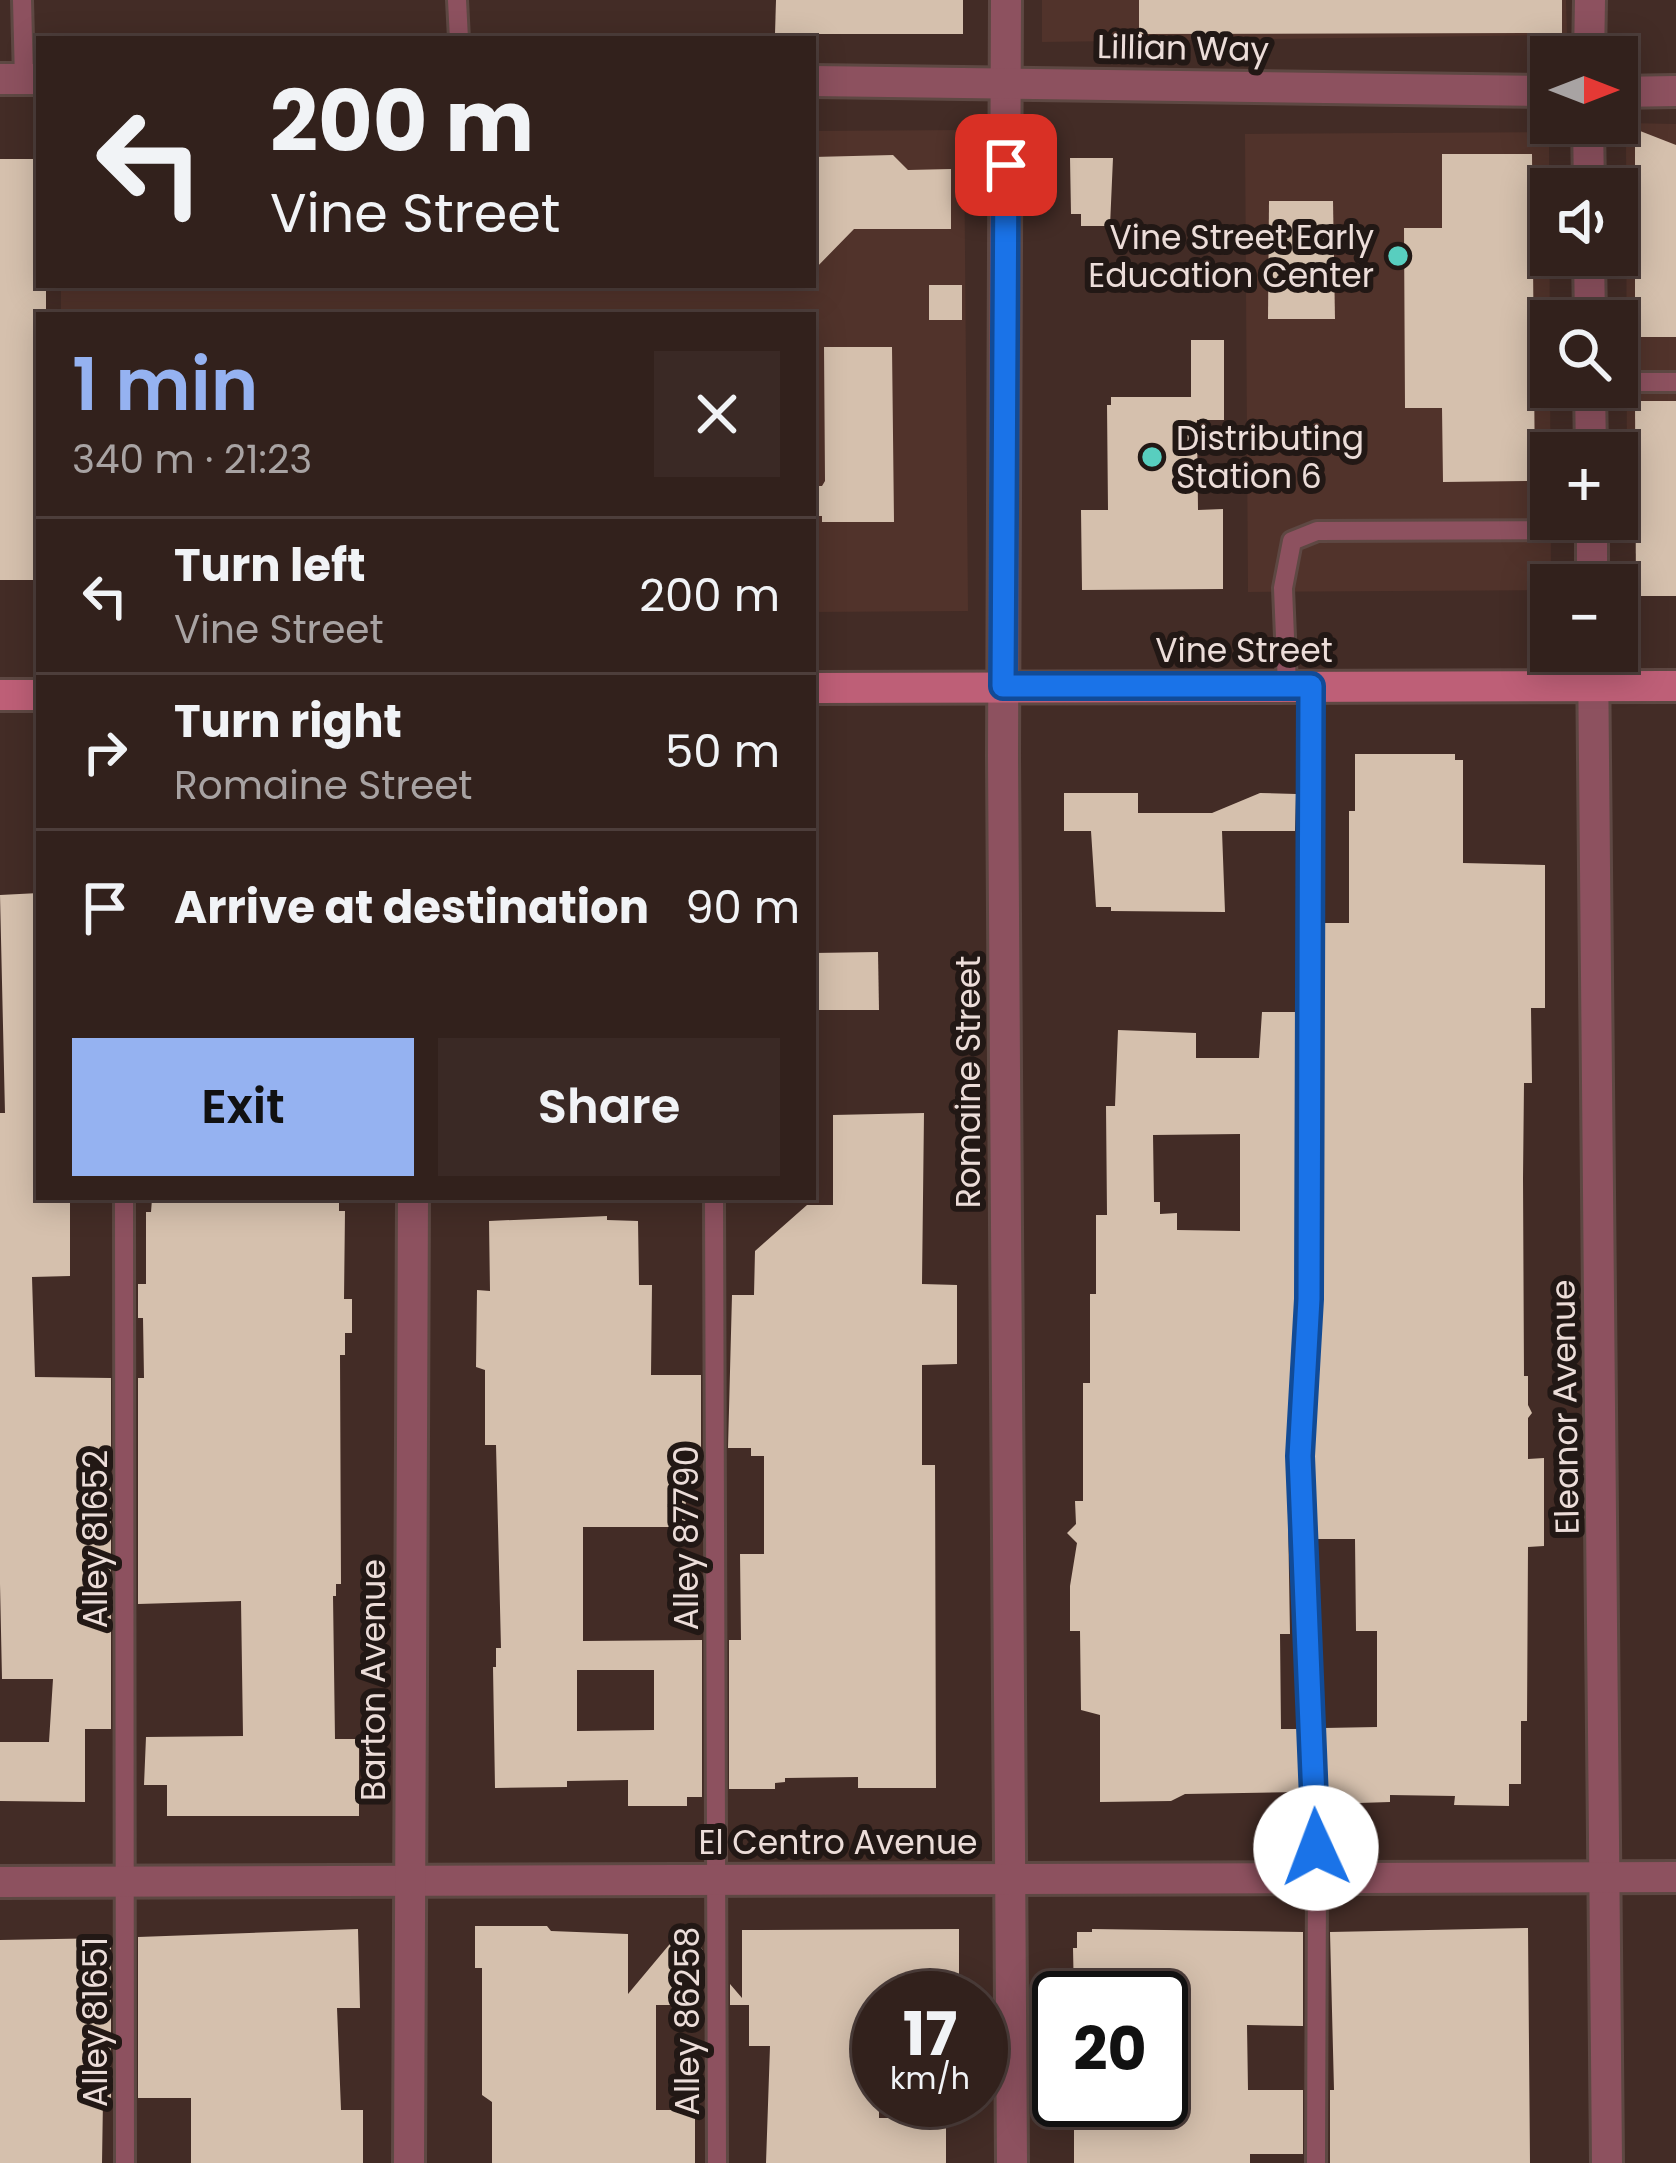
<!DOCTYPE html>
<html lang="en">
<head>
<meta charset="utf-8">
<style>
	:root { --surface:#32211c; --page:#3a2925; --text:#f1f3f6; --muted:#a8a3a3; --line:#4d3e3b; --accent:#95b2f1 }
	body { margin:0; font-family:Poppins,sans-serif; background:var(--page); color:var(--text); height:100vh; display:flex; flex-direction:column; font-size:45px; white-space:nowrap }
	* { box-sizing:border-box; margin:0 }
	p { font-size:39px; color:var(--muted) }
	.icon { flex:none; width:66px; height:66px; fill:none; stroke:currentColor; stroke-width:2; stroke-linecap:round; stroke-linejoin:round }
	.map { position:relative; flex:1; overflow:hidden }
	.side { position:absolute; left:36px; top:312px; width:780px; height:888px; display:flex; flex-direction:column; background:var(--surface); border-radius:0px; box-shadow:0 6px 30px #0003,0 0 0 3px var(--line) }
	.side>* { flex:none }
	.banner { position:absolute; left:36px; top:36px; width:780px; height:252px; border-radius:0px; box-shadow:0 6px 30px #0003,0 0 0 3px var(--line); background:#32211c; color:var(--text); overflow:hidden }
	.needle { width:78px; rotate:90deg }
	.buttons { position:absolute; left:1530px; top:36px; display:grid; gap:24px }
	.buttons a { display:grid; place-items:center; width:108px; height:108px; border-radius:0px; background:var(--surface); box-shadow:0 6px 30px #0003,0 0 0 3px var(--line); font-size:60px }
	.speed { position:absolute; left:852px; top:1971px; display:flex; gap:24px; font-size:60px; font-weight:700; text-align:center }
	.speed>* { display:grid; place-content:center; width:156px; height:156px; border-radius:50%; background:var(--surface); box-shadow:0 6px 30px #0003,0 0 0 3px var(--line); line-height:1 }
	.speed small { font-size:30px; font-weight:400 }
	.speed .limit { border:6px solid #111; border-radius:18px; background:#fff; color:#111 }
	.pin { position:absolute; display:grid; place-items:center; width:102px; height:102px; color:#fff; margin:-51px; border-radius:24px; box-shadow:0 6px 18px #0006 }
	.me { position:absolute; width:132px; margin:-66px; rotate:358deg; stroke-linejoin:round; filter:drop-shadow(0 0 9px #0008) }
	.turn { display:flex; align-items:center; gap:42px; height:252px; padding:0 36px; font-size:54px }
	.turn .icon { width:156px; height:156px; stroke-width:2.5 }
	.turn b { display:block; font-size:84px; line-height:102px }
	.round { display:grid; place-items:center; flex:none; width:126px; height:126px; border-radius:0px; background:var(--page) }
	.summary { display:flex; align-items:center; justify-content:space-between; height:204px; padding:0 36px }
	h1 { font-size:72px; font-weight:600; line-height:90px; color:var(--accent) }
	.action { display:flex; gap:24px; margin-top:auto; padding:24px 36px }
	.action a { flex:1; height:138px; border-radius:0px; background:var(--accent); color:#111; font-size:48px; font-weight:600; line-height:138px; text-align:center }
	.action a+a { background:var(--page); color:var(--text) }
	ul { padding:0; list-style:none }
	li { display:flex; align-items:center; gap:36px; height:156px; padding:0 36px; border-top:3px solid var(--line) }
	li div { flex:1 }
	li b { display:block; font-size:45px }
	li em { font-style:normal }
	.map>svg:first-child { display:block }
	.built { fill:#51332b }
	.building { fill:#d5c0ad; fill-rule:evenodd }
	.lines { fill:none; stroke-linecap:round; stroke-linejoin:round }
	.lane-casing { stroke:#5e4843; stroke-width:24 }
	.street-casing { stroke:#5e4843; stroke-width:36 }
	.secondary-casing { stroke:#5e4843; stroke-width:36 }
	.lane { stroke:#8d515f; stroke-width:18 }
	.street { stroke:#8d515f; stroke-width:30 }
	.secondary { stroke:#be5f77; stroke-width:30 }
	.route-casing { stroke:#114b97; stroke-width:30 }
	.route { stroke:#1a73e8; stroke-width:21 }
	.poi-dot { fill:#58cebf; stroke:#221815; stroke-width:4.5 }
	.labels { text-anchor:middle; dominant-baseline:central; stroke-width:12; stroke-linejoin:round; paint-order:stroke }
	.street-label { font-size:33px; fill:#ecddd9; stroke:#221815 }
	.poi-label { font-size:33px; fill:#ecddd9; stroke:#221815; text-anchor:end }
</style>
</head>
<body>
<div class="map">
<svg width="1676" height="2163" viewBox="0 0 1676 2163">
	<rect width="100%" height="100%" fill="#432c26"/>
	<g class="built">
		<polygon points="1042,0 1566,0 1567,35 1042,42"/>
		<polygon points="1626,123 1676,124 1676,508 1627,508"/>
		<polygon points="964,130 968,611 813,612 813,315 61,315 61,285 813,285 813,131"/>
		<polygon points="1549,132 1551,590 1248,592 1245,134"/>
	</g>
	<g class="building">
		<polygon points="776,0 963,0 963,34 775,34"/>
		<polygon points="1139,0 1562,0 1562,33 1139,34"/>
		<polygon points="1635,129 1676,145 1676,337 1635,337"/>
		<polygon points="1442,154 1532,154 1535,481 1443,482 1442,408 1405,408 1404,228 1442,228"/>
		<polygon points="893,155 908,170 951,169 951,229 854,229 813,271 813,157"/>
		<polygon points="1070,158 1113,158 1110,226 1081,226 1081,214 1071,214"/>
		<polygon points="0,159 39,159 39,285 46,285 46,315 39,315 39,580 0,580"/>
		<polygon points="1269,201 1333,201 1335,319 1268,319"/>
		<rect x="929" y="285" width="33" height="35"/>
		<polygon points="1191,340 1224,340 1224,420 1197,420 1198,510 1223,509 1223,589 1082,590 1081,510 1108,510 1107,405 1111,405 1111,397 1191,397"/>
		<polygon points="824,347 892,347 894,522 822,522 822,516 813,516 813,486 822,486 825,481"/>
		<polygon points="1635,401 1676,401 1676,596 1636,596"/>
		<polygon points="1355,754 1455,754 1455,760 1463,760 1463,863 1545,865 1545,1008 1531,1008 1532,1083 1524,1083 1523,1178 1524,1376 1528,1376 1528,1405 1532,1413 1528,1418 1528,1459 1544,1458 1544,1546 1528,1547 1527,1721 1521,1721 1521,1784 1509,1784 1509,1806 1454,1805 1455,1796 1390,1795 1390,1802 1328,1804 1324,1728 1377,1727 1377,1631 1356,1631 1355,1539 1317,1539 1314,1456 1322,1300 1324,923 1349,923 1349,811 1355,811"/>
		<polygon points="1064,793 1138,793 1138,813 1212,813 1260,793 1296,794 1295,831 1222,831 1225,912 1111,911 1111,907 1096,907 1091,831 1064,831"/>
		<polygon points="39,893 39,1197 70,1197 70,1276 32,1277 35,1377 111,1378 111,1729 85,1729 85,1802 0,1801 0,1742 49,1742 53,1679 2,1679 0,1584 0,1113 5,1113 0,895"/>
		<polygon points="878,952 879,1010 813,1010 813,953"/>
		<path d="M 1262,1012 L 1296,1012 L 1295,1299 L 1287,1455 L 1290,1634 L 1280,1634 L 1281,1729 L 1298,1729 L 1300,1792 L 1185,1794 L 1171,1801 L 1100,1802 L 1100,1715 L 1081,1710 L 1080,1631 L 1070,1631 L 1070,1586 L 1077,1543 L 1067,1533 L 1076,1524 L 1075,1501 L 1083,1501 L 1083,1383 L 1090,1383 L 1090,1294 L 1096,1294 L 1096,1215 L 1107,1215 L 1106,1106 L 1115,1106 L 1118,1030 L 1196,1033 L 1196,1058 L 1259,1058 ZM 1240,1134 L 1240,1231 L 1177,1230 L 1177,1213 L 1160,1214 L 1160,1202 L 1154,1202 L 1153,1135 Z"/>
		<polygon points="924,1113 922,1284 957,1285 957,1364 922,1365 922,1465 935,1465 936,1788 858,1788 858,1777 785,1778 785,1782 775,1783 775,1789 729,1789 729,1640 741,1640 740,1554 764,1554 764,1456 751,1456 751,1448 728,1448 732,1295 754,1295 755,1251 807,1205 833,1205 833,1115"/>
		<polygon points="152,1199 339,1201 339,1211 345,1211 344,1299 352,1299 352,1333 345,1333 345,1355 340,1355 341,1584 336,1584 336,1596 333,1596 335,1739 359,1739 359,1816 167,1816 167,1785 144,1785 146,1737 243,1736 241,1601 138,1604 138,1378 144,1378 143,1318 138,1318 138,1284 146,1284 146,1212 151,1212"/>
		<path d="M 607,1216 L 607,1220 L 638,1221 L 639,1285 L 652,1285 L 651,1375 L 701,1375 L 701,1448 L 687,1448 L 685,1453 L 686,1527 L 583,1527 L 583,1641 L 702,1640 L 702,1797 L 687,1797 L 687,1806 L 628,1806 L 628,1780 L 567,1781 L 567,1787 L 495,1788 L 493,1667 L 496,1667 L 496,1648 L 501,1648 L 496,1445 L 485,1445 L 485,1370 L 476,1367 L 477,1290 L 490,1291 L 489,1221 ZM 577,1670 L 654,1670 L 654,1730 L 577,1731 Z"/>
		<polygon points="475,1926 547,1926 551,1931 628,1934 628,1994 674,1939 695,1940 703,1950 703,2005 656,2005 656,2110 695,2110 695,2163 492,2163 492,2102 482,2095 482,1968 475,1968"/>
		<polygon points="1528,1928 1530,2163 1330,2163 1330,2090 1334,2090 1330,1932"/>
		<polygon points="358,1929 360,2008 337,2008 341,2110 363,2110 363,2163 191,2163 191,2098 138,2098 138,1937"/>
		<polygon points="959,1929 959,1998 879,1998 879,2118 946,2118 946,2163 766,2163 770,2046 749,2046 749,2005 730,2005 730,1984 742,1998 742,1930"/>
		<polygon points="1092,1929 1303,1932 1303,2026 1247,2025 1248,2090 1303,2090 1303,2154 1250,2154 1250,2163 1074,2163 1074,2100 1168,2100 1167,1998 1074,1998 1073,1948 1077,1948 1077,1932 1092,1932"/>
		<polygon points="111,1938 111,2099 103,2099 102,2163 0,2163 0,1940"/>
	</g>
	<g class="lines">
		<g class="lane-casing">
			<g id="lane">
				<polyline points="22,0 24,79"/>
				<polyline points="457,0 459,39"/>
				<polyline points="1617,382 1676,382"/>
				<polyline points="1287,686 1283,588 1292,541 1317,531 1592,530"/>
				<polyline points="1311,686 1309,1299 1300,1456 1317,1877 1316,2163"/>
				<polyline points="124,1197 125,2163"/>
				<polyline points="714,1197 717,2163"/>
			</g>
		</g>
		<g class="street-casing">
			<g id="street">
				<polyline points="1006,0 1003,756 1012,2163"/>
				<polyline points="1589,57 1590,0"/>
				<polyline points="0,79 39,79"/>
				<polyline points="813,81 1551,91"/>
				<polyline points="1617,92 1676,91"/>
				<polyline points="1588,123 1589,189"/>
				<polyline points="1589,255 1590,321"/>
				<polyline points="1590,387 1591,453"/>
				<polyline points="1592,519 1592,585"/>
				<polyline points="1593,651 1607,2163"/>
				<polyline points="0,1882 1676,1877"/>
				<polyline points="409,2163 413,1197"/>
			</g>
		</g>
		<g class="secondary-casing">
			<g id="secondary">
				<polyline points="813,688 1676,686"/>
				<polyline points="0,695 39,695"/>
			</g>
		</g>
		<use href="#lane" class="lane"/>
		<use href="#street" class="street"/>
		<use href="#secondary" class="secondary"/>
	</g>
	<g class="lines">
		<g class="route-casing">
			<polyline id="route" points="1006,165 1003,686 1311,686 1309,1299 1300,1456 1316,1848"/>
		</g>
		<use href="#route" class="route"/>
	</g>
	<g class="poi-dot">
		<circle cx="1398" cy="256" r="12"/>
		<circle cx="1152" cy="457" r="12"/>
	</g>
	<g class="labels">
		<g class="street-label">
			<text transform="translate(1183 48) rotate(1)">Lillian Way</text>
			<text x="1244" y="650">Vine Street</text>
			<text transform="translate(968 1082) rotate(-90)">Romaine Street</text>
			<text transform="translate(1565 1407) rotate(-91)">Eleanor Avenue</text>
			<text transform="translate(686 1538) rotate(-90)">Alley 87790</text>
			<text transform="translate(95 1539) rotate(-90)">Alley 81652</text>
			<text transform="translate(373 1680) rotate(-90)">Barton Avenue</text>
			<text x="838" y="1842">El Centro Avenue</text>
			<text transform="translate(687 2021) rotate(-90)">Alley 86258</text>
			<text transform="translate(95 2022) rotate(-90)">Alley 81651</text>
		</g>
		<g class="poi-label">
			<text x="1374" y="237">Vine Street Early<tspan x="1374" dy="38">Education Center</tspan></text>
			<text x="1176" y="438" text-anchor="start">Distributing<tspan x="1176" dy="38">Station 6</tspan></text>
		</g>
	</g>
</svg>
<div class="buttons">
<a><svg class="needle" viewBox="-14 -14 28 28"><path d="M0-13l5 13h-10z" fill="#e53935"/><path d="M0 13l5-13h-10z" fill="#a8a3a3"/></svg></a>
<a><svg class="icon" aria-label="sound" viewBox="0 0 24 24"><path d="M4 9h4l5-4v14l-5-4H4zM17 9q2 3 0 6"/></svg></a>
<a><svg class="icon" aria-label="search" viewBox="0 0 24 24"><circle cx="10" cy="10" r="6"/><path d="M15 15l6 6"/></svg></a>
<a>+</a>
<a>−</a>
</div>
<div class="speed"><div>17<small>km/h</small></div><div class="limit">20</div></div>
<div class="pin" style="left:1006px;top:165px;background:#d93025"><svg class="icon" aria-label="arrive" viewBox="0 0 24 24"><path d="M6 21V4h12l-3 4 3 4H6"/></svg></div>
<svg class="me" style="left:1316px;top:1848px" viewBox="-20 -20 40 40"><circle r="19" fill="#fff"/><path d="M0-13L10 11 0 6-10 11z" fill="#1a73e8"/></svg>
<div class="banner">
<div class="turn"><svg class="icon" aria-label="left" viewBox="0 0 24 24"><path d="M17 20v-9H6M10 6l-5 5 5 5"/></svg><div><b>200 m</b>Vine Street</div></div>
</div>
<section class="side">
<div class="summary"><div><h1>1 min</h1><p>340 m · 21:23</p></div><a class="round"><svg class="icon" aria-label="close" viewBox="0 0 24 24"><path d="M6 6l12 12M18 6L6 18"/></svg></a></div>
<ul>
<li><svg class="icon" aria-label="left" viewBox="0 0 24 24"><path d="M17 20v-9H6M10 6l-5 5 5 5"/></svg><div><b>Turn left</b><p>Vine Street</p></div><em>200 m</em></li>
<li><svg class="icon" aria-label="right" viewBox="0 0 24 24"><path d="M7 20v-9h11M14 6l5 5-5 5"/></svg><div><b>Turn right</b><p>Romaine Street</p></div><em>50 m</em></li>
<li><svg class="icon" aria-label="arrive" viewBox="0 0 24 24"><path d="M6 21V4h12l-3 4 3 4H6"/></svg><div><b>Arrive at destination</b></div><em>90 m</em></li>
</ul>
<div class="action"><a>Exit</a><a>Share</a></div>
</section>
</div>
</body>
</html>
